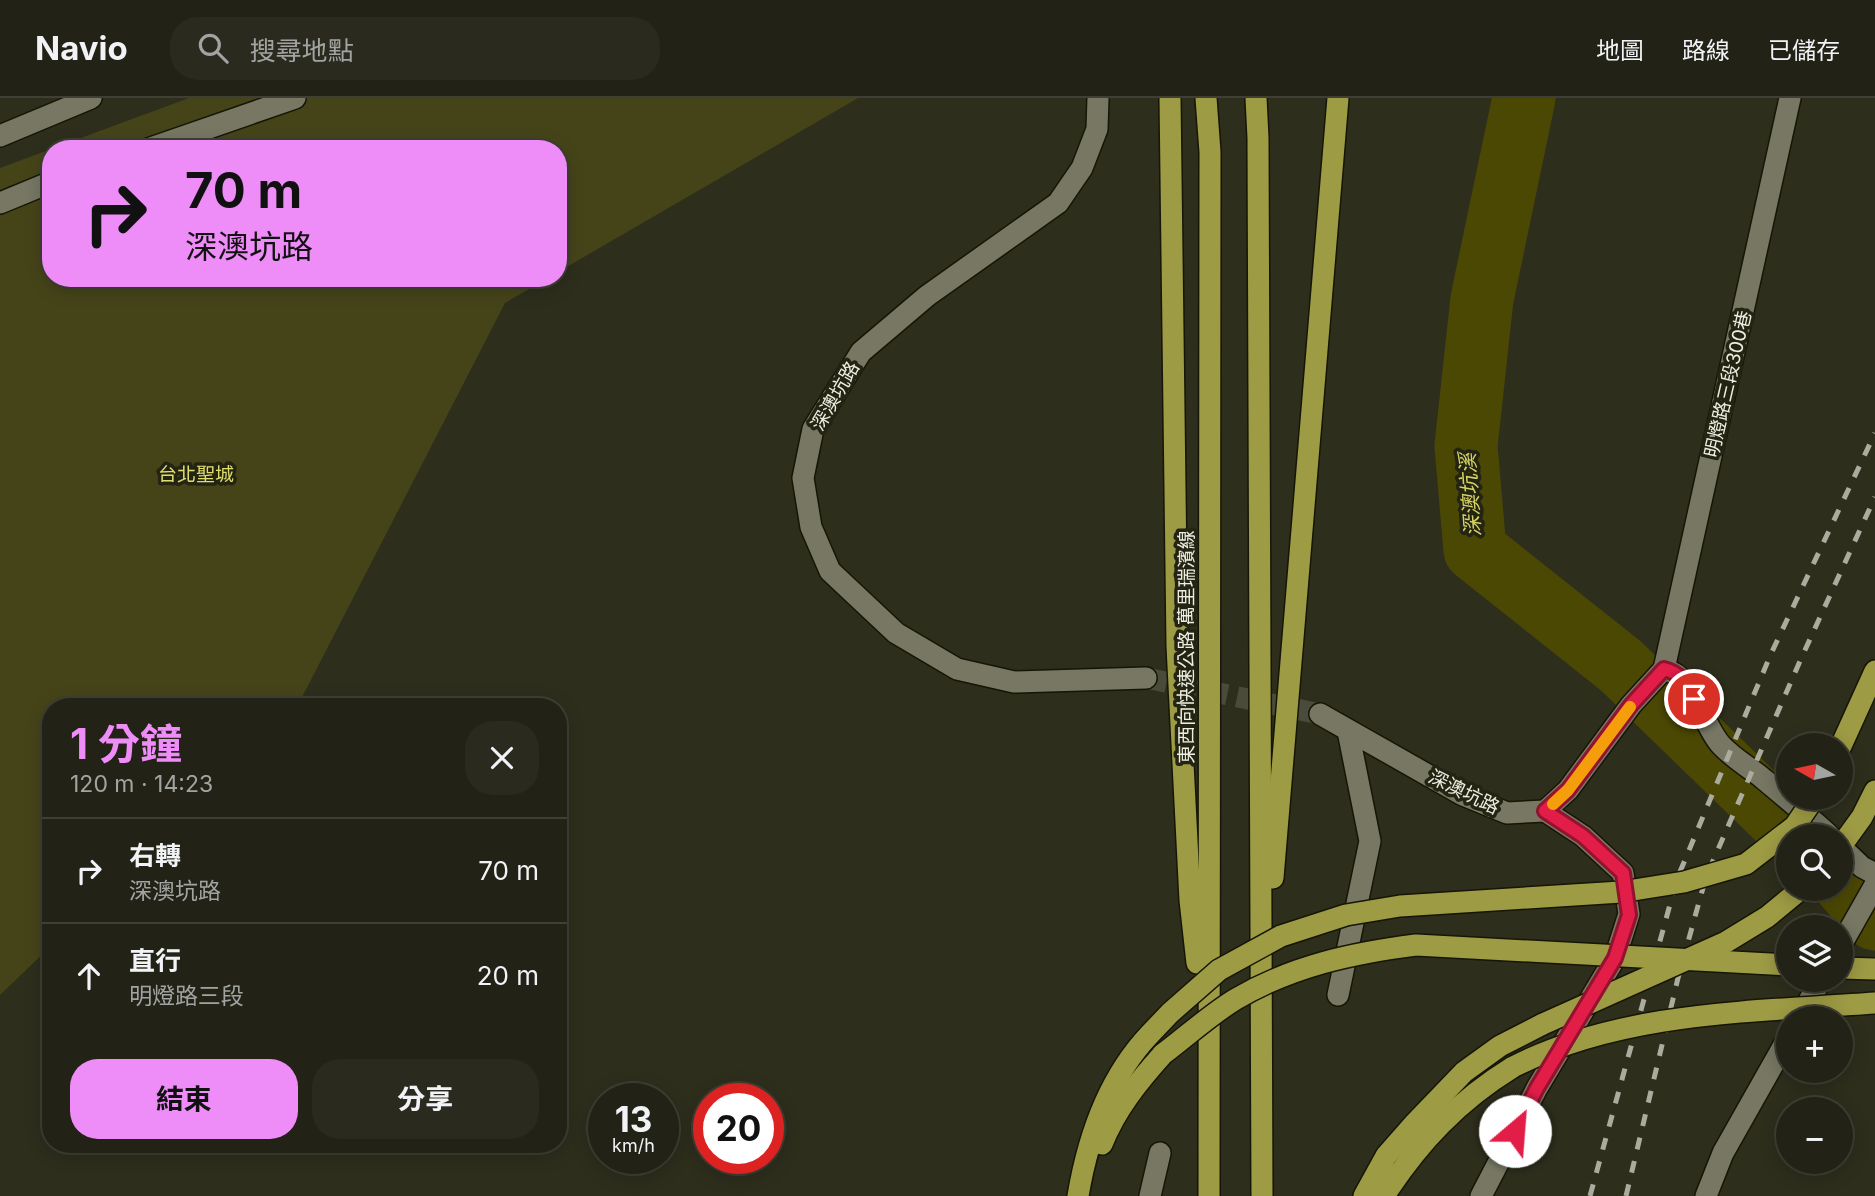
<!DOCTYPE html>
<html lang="zh-TW">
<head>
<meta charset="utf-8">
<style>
	:root { --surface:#222216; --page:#2a2a1f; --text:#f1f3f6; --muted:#a2a4a1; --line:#3f3f35; --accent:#ee8cf8 }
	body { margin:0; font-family:Inter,"Noto Sans TC",sans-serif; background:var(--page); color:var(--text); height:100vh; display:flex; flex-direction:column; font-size:26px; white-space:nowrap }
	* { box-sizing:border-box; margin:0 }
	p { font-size:23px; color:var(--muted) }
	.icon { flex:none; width:38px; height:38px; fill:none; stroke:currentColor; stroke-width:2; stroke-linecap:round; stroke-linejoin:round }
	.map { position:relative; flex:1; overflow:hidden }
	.side { position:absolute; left:42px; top:600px; width:525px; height:455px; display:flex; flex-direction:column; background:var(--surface); border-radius:28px; box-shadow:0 4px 18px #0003,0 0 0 2px var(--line) }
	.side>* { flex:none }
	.hud { position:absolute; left:42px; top:42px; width:525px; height:147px; border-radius:28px; box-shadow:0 4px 18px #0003,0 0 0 2px var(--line); background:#ee8cf8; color:#111; overflow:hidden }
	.needle { width:46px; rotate:279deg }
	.fabs { position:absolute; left:1776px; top:635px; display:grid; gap:14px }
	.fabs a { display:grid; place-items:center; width:77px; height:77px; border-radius:50%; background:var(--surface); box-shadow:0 4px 18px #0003,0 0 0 2px var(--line); font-size:35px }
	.speed { position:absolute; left:588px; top:985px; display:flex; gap:14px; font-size:35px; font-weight:700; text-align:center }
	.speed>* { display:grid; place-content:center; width:91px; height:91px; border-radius:50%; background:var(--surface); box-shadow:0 4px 18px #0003,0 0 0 2px var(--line); line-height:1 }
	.speed small { font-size:18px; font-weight:400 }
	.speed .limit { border:10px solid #d22; background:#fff; color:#111 }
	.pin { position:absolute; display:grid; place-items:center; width:60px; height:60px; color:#fff; margin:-30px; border:4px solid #fff; border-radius:50%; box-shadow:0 2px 7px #0007 }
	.me { position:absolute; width:77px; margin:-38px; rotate:27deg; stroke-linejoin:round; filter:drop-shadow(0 0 5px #0008) }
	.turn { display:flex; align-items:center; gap:24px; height:147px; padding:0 28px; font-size:32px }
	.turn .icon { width:91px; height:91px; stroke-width:2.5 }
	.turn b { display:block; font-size:49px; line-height:60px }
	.round { display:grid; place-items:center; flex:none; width:74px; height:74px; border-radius:28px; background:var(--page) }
	.overview { display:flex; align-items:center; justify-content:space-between; height:119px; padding:0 28px }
	h1 { font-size:42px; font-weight:700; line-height:52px; color:var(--accent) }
	.cta { display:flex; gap:14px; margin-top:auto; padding:14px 28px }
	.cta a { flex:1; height:80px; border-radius:28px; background:var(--accent); color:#111; font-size:28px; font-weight:700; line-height:80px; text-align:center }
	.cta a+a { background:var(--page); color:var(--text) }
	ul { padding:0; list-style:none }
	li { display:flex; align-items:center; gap:21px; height:105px; padding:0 28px; border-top:2px solid var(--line) }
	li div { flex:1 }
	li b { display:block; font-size:26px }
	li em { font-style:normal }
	header { display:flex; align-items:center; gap:42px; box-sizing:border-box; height:98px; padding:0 35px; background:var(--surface); border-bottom:2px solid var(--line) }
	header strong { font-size:33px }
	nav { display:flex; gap:38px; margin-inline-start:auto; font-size:24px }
	.search { width:490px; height:63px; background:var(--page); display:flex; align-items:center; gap:18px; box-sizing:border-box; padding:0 24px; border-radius:28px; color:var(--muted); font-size:26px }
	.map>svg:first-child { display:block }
	.green { fill:#454419 }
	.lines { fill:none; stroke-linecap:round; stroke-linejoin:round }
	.river { stroke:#4b4804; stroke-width:63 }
	.street-tunnel { stroke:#4b4b3b; stroke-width:21; stroke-dasharray:21 10; stroke-linecap:butt }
	.lane-casing { stroke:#161606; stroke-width:24 }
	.street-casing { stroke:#161606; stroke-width:24 }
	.highway-casing { stroke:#161606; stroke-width:24 }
	.lane { stroke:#777764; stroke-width:21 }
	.street { stroke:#777764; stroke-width:21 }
	.highway { stroke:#9d9b44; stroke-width:21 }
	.rail { stroke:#abab9e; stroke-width:5; stroke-dasharray:12 12; stroke-linecap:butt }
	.highway-bridge-casing { stroke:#161606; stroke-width:24; stroke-linecap:butt }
	.highway-bridge { stroke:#9d9b44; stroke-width:21 }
	.route-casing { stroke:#92132f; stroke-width:18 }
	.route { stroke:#e11d48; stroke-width:12 }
	.slow { stroke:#f59e0b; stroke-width:12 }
	.labels { text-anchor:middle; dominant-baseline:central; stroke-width:7; stroke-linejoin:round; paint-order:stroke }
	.street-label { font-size:19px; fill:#edede2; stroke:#242413 }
	.park-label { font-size:19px; fill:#e0dd6f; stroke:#242413 }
	.water-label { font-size:21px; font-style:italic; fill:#d6d365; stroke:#242413 }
</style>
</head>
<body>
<header>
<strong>Navio</strong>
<div class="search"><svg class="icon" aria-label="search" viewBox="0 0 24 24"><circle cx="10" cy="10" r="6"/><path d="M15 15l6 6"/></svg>搜尋地點</div>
<nav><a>地圖</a><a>路線</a><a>已儲存</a></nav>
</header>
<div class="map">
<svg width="1875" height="1098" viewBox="0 0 1875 1098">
	<rect width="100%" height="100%" fill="#2e2e1d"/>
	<g class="green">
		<polygon points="189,0 858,0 558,174 558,51 51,51"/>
		<polygon points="51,51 51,180 548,180 505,205 297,609 51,609 51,848 0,897 0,70"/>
	</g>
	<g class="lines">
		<g class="river">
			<polyline points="1524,0 1482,201 1466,348 1475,452 1621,568 1796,738"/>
			<polyline points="1841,782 1875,821"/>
		</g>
		<polyline class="street-tunnel" points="1146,580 1320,616"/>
		<g class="lane-casing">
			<g id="lane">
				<polyline points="0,38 91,0"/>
				<polyline points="148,51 295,0"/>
				<polyline points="0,105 51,84"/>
				<polyline points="1664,571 1790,0"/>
				<polyline points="1338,897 1370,743 1348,633"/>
				<polyline points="1150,1098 1160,1055"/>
				<polyline points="1481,1098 1537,990 1615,860 1629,816 1623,775 1583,738 1545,713"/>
			</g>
		</g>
		<g class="street-casing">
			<g id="street">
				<polyline points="1098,0 1097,31 1082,70 1058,105 927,198 861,254 813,331 803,380 811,429 830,473 896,535 957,571 1014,584 1146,580"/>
				<path d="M 1320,616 L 1463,697 L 1507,715 L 1545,713 L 1568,692 L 1631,607 L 1664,571 C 1695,578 1701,625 1721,647 C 1732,659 1747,668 1760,678 C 1784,698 1807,717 1830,738"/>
				<polyline points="1841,749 1862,769 1875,776"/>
				<polyline points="1841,847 1875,787"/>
				<polyline points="1799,920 1821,882"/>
				<polyline points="1706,1098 1723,1055 1788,940"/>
			</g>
		</g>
		<g class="highway-casing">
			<g id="highway">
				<polyline points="1170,0 1177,548 1190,802 1197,865"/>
				<polyline points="1206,0 1210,54 1209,1098"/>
				<polyline points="1256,0 1258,40 1262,1098"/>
				<polyline points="1841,648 1875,573"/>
				<polyline points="1841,748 1862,719 1875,693"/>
				<polyline points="1273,780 1338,0"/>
				<polyline points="1841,870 1875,871"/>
				<path d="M 1102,1046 C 1116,1011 1138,984 1163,956"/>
				<path d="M 1078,1098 C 1088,1039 1108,980 1150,936"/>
				<polyline points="1364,1098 1386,1058 1415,1025 1464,974 1500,948 1543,926"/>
				<path d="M 1384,1098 C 1419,1044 1458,1003 1513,969"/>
			</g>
		</g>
		<use href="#lane" class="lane"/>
		<use href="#street" class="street"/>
		<use href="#highway" class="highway"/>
		<g class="rail">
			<polyline points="1590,1098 1677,781 1770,558 1875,335"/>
			<polyline points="1626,1098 1678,880 1706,779 1800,563 1875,399"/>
		</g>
		<g class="highway-bridge-casing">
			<g id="highway-bridge">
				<polyline points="1543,926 1726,844 1767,819 1801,791"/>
				<polyline points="1150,936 1170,915 1219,872 1281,838 1346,817 1400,808 1621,794 1684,784 1746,766 1795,728 1814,700"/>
				<path d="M 1163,956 C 1187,938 1211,916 1236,901 C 1292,868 1353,855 1416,847 L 1788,867"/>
				<path d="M 1513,969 C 1623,913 1754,914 1875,905"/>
			</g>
		</g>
		<use href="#highway-bridge" class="highway-bridge"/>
	</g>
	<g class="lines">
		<g class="route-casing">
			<path id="route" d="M 1515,1033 L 1537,990 L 1615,860 L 1629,817 L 1623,775 L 1583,738 L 1545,713 L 1568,692 L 1631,607 L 1664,571 C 1681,575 1688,587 1694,601"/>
		</g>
		<use href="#route" class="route"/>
		<polyline class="slow" points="1553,706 1568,692 1630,609"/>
	</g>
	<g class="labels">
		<g class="street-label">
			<text transform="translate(1728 286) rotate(-77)">明燈路三段300巷</text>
			<text transform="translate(835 298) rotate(-60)">深澳坑路</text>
			<text transform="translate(1186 549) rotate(-90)">東西向快速公路 萬里瑞濱線</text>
			<text transform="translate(1464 694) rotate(26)">深澳坑路</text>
		</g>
		<g class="park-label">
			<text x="196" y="376">台北聖城</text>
		</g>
		<g class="water-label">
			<text transform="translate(1470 397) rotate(-94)">深澳坑溪</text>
		</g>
	</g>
</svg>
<div class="fabs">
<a><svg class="needle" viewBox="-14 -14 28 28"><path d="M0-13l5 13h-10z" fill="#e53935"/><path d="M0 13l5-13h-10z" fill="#a2a4a1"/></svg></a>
<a><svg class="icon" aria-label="search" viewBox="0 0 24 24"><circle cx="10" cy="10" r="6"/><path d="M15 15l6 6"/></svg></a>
<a><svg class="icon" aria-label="layers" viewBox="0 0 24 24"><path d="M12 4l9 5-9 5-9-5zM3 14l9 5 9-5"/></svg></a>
<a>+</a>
<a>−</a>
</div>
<div class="speed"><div>13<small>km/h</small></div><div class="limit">20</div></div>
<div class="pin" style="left:1694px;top:601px;background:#d93025"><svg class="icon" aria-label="arrive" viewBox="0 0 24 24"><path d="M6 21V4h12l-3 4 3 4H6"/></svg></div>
<svg class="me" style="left:1515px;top:1033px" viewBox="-20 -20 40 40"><circle r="19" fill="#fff"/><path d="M0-13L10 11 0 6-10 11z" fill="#e11d48"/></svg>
<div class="hud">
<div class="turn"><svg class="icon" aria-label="right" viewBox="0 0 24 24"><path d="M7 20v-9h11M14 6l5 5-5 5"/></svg><div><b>70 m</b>深澳坑路</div></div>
</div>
<section class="side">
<div class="overview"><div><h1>1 分鐘</h1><p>120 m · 14:23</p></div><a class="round"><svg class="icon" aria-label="close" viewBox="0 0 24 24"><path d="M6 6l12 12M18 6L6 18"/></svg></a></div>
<ul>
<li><svg class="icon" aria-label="right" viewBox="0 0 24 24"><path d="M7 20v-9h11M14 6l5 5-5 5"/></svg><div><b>右轉</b><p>深澳坑路</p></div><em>70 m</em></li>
<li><svg class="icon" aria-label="ahead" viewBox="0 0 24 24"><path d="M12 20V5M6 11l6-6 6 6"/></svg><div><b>直行</b><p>明燈路三段</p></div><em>20 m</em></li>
</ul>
<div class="cta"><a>結束</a><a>分享</a></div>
</section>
</div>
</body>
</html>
